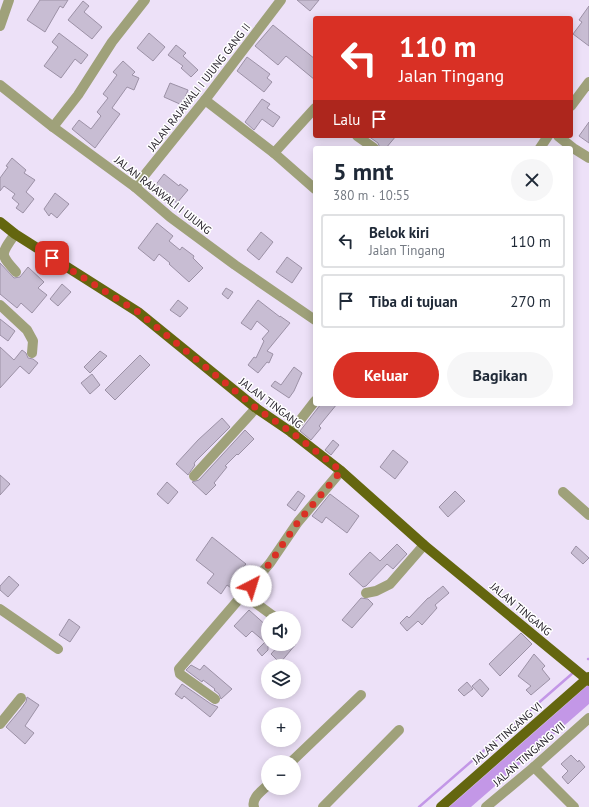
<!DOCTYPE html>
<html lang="id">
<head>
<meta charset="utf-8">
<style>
	:root { --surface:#fff; --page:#f6f6f7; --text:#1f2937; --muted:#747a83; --line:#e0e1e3; --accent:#d93025 }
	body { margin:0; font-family:"PT Sans",sans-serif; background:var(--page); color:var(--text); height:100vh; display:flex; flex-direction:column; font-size:15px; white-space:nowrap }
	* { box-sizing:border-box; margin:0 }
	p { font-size:13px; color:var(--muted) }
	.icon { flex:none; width:22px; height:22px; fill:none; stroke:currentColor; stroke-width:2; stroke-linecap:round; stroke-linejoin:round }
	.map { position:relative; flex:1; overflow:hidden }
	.side { position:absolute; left:313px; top:146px; width:260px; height:260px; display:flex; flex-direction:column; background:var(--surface); border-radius:4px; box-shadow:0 2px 10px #0003 }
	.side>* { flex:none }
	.top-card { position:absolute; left:313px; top:16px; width:260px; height:122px; border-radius:4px; box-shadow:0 2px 10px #0003; background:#d93025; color:#fff; overflow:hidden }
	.controls { position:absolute; left:261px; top:611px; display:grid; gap:8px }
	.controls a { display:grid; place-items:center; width:40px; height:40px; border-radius:50%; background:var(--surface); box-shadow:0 2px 10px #0003; font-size:20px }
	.pin { position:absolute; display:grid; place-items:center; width:34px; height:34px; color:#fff; margin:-17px; border-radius:8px; box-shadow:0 2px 6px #0006 }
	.me { position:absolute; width:44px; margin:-22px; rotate:40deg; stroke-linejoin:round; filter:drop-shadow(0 0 3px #0008) }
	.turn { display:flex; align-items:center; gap:14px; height:84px; padding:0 20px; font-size:18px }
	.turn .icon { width:52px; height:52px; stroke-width:2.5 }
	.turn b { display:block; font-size:28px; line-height:34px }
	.then { display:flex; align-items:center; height:38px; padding:0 20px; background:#0003; gap:8px; font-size:15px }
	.round { display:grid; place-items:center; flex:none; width:42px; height:42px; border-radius:21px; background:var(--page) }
	.head { display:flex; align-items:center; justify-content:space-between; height:68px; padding:0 20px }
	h1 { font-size:24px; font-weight:600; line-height:30px }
	.cta { display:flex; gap:8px; margin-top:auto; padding:8px 20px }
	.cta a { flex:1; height:46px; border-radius:24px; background:var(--accent); color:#fff; font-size:16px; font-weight:600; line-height:46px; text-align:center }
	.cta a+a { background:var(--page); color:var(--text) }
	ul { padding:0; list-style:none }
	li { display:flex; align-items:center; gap:12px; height:54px; margin:0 8px 6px; padding:0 12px; border:2px solid var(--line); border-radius:4px }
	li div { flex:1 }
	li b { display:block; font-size:15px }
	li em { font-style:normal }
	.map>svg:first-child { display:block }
	.water { fill:#c397e7 }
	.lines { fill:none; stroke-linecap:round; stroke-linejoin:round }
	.stream { stroke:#c397e7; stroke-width:2.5 }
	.building { fill:#c8bdd3; stroke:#9c91a6 }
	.minor { stroke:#9fa17a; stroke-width:10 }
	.major { stroke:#64660f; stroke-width:10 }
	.route { stroke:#d93025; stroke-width:7; stroke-dasharray:0 12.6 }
	.labels { text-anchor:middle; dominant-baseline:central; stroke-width:3; stroke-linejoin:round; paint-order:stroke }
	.street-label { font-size:11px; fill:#2a252e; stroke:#fff }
</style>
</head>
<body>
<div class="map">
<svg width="589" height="807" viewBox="0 0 589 807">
	<rect width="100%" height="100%" fill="#ede1f8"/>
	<polygon class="water" points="589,684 589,704 471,807 449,807"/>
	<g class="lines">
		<g class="stream">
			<polyline points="588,659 589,659"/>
			<polyline points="419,807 574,672"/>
		</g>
	</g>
	<g class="building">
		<polygon points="40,0 68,0 63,8 60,6 45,32 27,20"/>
		<polygon points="297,0 319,0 310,11"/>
		<polygon points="83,1 89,6 84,12 102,27 92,39 68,20"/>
		<polygon points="589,6 589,46 573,34 582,22 579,20"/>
		<polygon points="273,25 315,59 315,80 286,56 278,65 255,46"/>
		<polygon points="59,33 88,55 81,64 75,59 61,78 44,66 58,47 52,42"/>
		<polygon points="149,33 165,47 153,61 137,48"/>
		<polygon points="176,45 186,53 183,56 198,70 191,77 181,68 183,66 168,55"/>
		<polygon points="247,57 270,74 267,78 272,82 264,92 237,71"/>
		<polygon points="123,61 135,72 132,75 139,78 134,90 127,87 112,108 120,114 95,148 72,129 79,120 91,129 101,116 97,112 108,98 103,94 117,75 113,72"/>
		<polygon points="170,83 188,90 182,105 164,97"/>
		<polygon points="262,99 270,104 267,108 280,117 273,127 262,119 254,130 245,122"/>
		<polygon points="589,122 589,143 579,136"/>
		<polygon points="368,136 396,136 386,148 380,148 378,143"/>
		<polygon points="12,158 26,170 24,173 35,180 26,192 34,199 23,213 16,208 19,204 12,198 15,194 4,186 0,191 0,178 8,167 6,166"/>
		<polygon points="164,174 179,186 180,184 188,190 177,203 154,187"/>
		<polygon points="55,193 69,204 57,218 51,213 49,216 44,209"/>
		<polygon points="157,223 173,236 169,241 180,250 182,247 194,256 193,258 203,268 189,282 169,264 170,263 159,254 154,261 138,248"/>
		<polygon points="261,232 273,242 259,260 247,250"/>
		<polygon points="287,257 302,268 292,283 276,272"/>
		<polygon points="0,263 14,278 20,277 28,267 44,282 38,288 47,295 32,313 21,303 17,308 0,294"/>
		<polygon points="62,284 71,292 58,306 50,299"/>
		<polygon points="226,288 233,292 228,299 222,294"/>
		<polygon points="178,300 188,308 180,317 170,310"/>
		<polygon points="258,300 280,317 280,316 290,323 267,351 273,354 269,363 267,362 258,373 248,365 254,357 256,358 264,341 262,339 269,331 257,321 251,330 241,323"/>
		<polygon points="0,319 15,331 8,341 0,335"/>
		<polygon points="0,347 14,360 22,350 26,353 28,358 33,359 38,363 29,374 20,366 0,388"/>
		<polygon points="100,351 107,356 90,373 84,367"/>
		<polygon points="140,355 150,365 115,400 105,390"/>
		<polygon points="294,367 302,373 294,391 289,398 271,386 275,381 281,385"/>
		<polygon points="92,374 100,385 90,394 81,383"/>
		<polygon points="321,404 337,404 319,426 321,428 311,440 300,431"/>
		<polygon points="222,418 230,427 195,462 194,464 195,465 188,475 176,464 198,440"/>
		<polygon points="245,430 254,439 238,455 237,454 225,466 227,467 214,483 216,485 206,495 192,482 199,480"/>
		<polygon points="333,440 339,445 331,455 325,450"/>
		<polygon points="393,450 408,462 395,479 380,467"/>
		<polygon points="0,475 10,484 0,495"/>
		<polygon points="167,482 178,492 168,504 157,494"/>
		<polygon points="298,491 305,496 295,511 287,505"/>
		<polygon points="455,491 465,501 448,517 439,507"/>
		<polygon points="330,494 359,516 347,533 326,517 322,523 312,516"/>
		<polygon points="212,537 246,564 240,571 245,576 234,590 227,585 221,594 207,583 214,574 196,560"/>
		<polygon points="397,544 407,554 393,569 387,564 366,586 363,587 349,574 370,552 380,561"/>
		<polygon points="576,546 589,558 583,564 571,553"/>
		<polygon points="9,576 19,585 8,597 0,590 0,586"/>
		<polygon points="443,586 449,593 435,605 437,608 422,625 418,621 407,631 400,623 407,616 409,618 428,598 429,598"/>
		<polygon points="361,598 368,599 373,604 352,628 342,620"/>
		<polygon points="249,610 268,627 268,650 262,656 257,650 265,642 252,631 246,637 234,626"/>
		<polygon points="69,619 80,627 70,642 59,635"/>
		<polygon points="521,633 532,644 500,676 489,664"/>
		<polygon points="280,644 296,644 280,663 271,654"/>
		<polygon points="534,654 545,666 542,669 550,679 531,695 526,690 531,686 518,676"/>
		<polygon points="191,665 200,670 204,665 232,689 221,699 219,694 214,690 215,689 203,680 202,682 186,670"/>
		<polygon points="480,679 489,689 482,697 472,686"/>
		<polygon points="467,682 473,689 464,696 458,690"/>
		<polygon points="182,684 211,704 218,707 210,717 184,696 182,699 175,694"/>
		<polygon points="27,697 39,705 25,726 34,733 25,744 6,727 21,709 26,702"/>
		<polygon points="571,755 578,762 579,760 585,767 568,784 562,777 568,771 561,764"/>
	</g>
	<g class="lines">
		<g class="minor">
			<polyline points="0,26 9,0"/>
			<polyline points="0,85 53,127 135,187 170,217 235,265 315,320"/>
			<polyline points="205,100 274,153 315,189"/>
			<polyline points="571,106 589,82"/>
			<polyline points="53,127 78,95 112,42 145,0"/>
			<polyline points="357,136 374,148"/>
			<polyline points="558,136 573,148 589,158"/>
			<polyline points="540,148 548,136"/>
			<polyline points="274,153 315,108"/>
			<polyline points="135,187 205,100 281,0"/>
			<path d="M 15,234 C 0,255 0,254 16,272"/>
			<polyline points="0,305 27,330 33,341 32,353"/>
			<polyline points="291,432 315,401"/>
			<polyline points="194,476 256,408"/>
			<polyline points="563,492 589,515"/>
			<polyline points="245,593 250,599 276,618"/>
			<polyline points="366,593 376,591 390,584 424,545"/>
			<polyline points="0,609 58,649"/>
			<polyline points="215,699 180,674 179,669 270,563 298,522 341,471"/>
			<polyline points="0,724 21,698"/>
			<polyline points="291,762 361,695"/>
			<polyline points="534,767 574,807"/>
			<path d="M 254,807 C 251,798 262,791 268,785"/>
			<polyline points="323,807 399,730"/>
			<polyline points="486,807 534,767 589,718"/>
		</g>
		<g class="major">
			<polyline points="0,222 15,234 138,312 256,408 291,432 341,471 424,545 589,681"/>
			<polyline points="441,807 589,677"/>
		</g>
	</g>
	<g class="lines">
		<polyline class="route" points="52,258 138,312 256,408 291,432 341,471 298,522 270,563 251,586"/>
	</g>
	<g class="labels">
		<g class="street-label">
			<text transform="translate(199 87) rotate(-52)">JALAN RAJAWALI I UJUNG GANG II</text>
			<text transform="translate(163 195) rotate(38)">JALAN RAJAWALI I UJUNG</text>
			<text transform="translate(271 403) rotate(37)">JALAN TINGANG</text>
			<text transform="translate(521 609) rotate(40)">JALAN TINGANG</text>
			<text transform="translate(507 733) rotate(-41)">JALAN TINGANG VI</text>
			<text transform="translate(529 754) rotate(-41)">JALAN TINGANG VII</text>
		</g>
	</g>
</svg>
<div class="controls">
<a><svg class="icon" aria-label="sound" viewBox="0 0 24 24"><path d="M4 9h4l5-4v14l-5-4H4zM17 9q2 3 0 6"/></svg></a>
<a><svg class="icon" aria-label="layers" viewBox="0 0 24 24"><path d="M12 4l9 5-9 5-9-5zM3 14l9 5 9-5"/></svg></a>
<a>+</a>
<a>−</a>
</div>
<div class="pin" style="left:52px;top:258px;background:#d93025"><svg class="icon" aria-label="arrive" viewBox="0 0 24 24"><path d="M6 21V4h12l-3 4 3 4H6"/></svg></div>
<svg class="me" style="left:251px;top:586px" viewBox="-20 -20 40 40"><circle r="19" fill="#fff"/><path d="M0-13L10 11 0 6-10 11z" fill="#d93025"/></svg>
<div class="top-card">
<div class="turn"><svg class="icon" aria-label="left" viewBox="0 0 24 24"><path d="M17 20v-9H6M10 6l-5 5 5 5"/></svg><div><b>110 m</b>Jalan Tingang</div></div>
<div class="then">Lalu<svg class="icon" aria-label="arrive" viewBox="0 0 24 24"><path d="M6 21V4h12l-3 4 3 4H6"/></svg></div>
</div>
<section class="side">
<div class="head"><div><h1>5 mnt</h1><p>380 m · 10:55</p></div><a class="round"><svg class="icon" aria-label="close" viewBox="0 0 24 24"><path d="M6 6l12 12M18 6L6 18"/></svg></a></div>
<ul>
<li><svg class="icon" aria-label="left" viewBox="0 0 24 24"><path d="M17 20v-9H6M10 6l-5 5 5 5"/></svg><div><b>Belok kiri</b><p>Jalan Tingang</p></div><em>110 m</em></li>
<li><svg class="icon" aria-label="arrive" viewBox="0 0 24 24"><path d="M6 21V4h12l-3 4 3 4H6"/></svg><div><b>Tiba di tujuan</b></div><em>270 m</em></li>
</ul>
<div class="cta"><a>Keluar</a><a>Bagikan</a></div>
</section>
</div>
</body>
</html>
